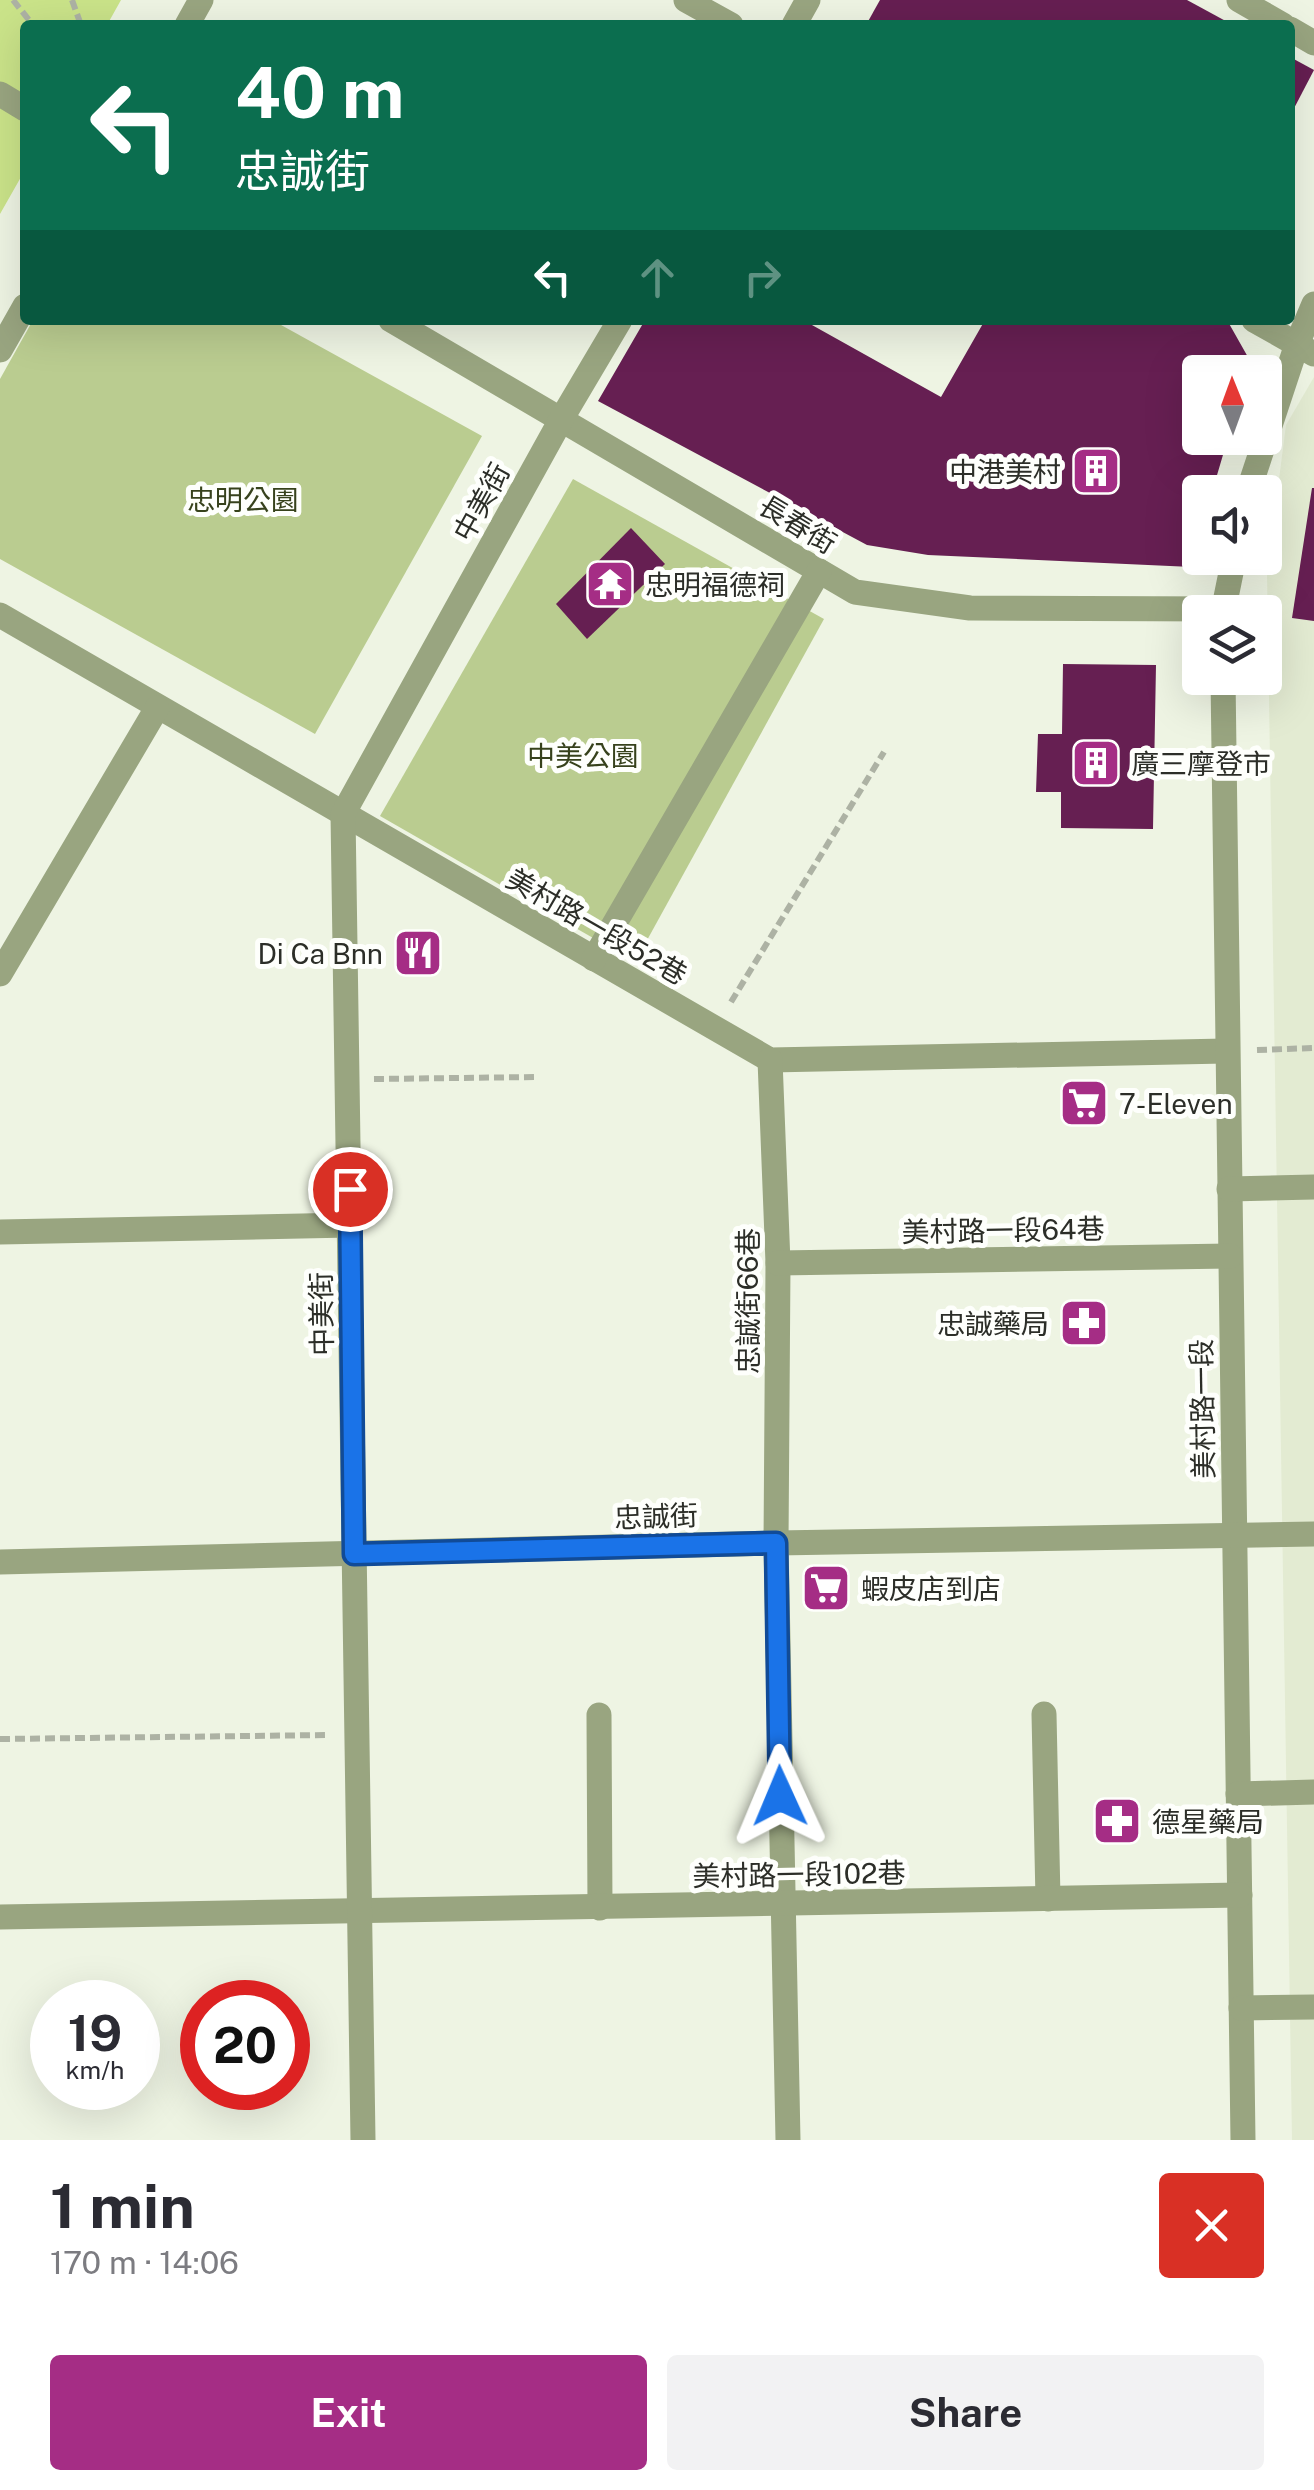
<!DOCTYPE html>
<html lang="en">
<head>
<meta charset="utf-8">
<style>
	:root { --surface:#fff; --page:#f2f2f3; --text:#2b2b33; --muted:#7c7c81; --accent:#a52d85 }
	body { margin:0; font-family:"Public Sans","Noto Sans TC",sans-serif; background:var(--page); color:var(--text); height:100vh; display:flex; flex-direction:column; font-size:38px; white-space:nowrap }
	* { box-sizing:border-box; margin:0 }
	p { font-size:32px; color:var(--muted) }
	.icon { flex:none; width:55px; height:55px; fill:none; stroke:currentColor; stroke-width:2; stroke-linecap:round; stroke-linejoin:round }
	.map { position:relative; height:2140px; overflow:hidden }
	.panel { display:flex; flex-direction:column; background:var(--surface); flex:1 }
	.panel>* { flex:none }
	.banner { position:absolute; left:20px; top:20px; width:1275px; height:305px; border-radius:10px; box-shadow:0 10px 40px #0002; background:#0b6e4f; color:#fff; overflow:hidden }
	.needle { width:65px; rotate:359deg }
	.buttons { position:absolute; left:1182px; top:355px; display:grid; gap:20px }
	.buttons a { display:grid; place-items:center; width:100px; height:100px; border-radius:10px; background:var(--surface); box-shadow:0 10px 40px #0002; font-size:50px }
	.speed { position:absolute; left:30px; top:1980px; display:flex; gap:20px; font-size:50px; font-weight:700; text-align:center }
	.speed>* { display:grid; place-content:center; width:130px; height:130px; border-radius:50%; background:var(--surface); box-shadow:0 10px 40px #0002; line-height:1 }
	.speed small { font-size:25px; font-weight:400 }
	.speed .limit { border:15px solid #d22; background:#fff; color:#111 }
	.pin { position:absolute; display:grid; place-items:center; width:85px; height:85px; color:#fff; margin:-42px; border:5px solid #fff; border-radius:50%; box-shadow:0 2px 10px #0007 }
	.me { position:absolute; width:110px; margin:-55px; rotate:359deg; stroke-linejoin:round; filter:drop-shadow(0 0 8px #0008) }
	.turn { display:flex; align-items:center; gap:35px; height:210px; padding:0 50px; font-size:45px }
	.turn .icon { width:130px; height:130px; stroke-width:2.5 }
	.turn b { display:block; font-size:70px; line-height:85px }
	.lanes { display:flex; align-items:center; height:95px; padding:0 50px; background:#0003; justify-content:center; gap:50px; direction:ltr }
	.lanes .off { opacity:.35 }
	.round { display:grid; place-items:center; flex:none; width:105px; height:105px; border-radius:10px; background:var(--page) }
	.head { display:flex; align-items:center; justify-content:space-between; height:170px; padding:0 50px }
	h1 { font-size:60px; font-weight:700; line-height:75px }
	.action { display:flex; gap:20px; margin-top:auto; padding:20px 50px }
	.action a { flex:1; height:115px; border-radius:10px; background:var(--accent); color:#fff; font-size:40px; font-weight:700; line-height:115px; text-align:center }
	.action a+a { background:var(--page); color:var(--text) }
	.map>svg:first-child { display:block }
	.built { fill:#e3ebd2 }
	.green { fill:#bacc90 }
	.water { fill:#cae389 }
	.building { fill:#661f52 }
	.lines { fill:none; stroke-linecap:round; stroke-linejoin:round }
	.path { stroke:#adb2a4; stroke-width:6; stroke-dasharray:10 5; stroke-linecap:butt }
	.minor { stroke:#99a580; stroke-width:25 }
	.route-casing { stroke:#114b97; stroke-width:25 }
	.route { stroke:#1a73e8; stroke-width:18 }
	.labels { text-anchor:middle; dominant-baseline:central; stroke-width:10; stroke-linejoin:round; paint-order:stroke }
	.poi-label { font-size:28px; fill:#2c2e28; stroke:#fefffc; text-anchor:start }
	.park-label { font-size:28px; fill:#37421c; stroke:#fefffc }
	.street-label { font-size:28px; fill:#2c2e28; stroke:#fefffc }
</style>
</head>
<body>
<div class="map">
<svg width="1314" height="2140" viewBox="0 0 1314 2140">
	<rect width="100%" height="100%" fill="#eef4e3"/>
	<polygon class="built" points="1314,377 1314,2140 1292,2140 1267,573 1286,425"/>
	<g class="green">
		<polygon points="33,320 272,320 482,436 315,734 0,559 0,379"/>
		<polygon points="573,479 824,619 635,962 380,816"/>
	</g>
	<polygon class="water" points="0,0 121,0 107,25 25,25 25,170 0,214"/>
	<g class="building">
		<polygon points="880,0 1187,0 1233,25 866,25"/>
		<polygon points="1290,57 1314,70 1290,116"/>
		<polygon points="645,320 803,320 941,397 985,320 1227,320 1253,366 1251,372 1200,372 1200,438 1228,438 1212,492 1200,492 1200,539 1192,567 928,555 867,545 598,401"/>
		<polygon points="1312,488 1314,488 1314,621 1292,618"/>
		<polygon points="631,528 665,564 587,639 556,604"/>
		<polygon points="1063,664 1156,665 1153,829 1061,828 1061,792 1036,792 1038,734 1062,734"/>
	</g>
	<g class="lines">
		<g class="path">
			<polyline points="13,0 33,25"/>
			<polyline points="72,0 81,25"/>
			<polyline points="731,1002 884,752"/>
			<polyline points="1257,1050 1314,1048"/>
			<polyline points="374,1079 538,1077"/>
			<polyline points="0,1739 329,1735"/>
		</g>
		<g class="minor">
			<polyline points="686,0 731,25"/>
			<polyline points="1239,0 1283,25"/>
			<polyline points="187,25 201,0"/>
			<polyline points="794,25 808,0"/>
			<polyline points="1290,29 1314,43"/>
			<polyline points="0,94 25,109"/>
			<polyline points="391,320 855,592 970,608 1223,609"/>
			<polyline points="1254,320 1314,354"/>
			<polyline points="0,350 25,306"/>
			<polyline points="1248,492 1297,344 1314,304"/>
			<polyline points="1223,612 1234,558"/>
			<polyline points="0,615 770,1060 1226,1051"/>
			<polyline points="1223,678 1243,2140"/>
			<polyline points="594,959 819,571"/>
			<polyline points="0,974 157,708"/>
			<polyline points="770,1060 778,1263 776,1543 788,2140"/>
			<polyline points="1229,1189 1314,1187"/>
			<polyline points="0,1232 350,1225"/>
			<polyline points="778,1263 1230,1256"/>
			<polyline points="0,1562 776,1543 1314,1534"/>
			<polyline points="1044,1714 1048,1899"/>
			<polyline points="599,1715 600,1908"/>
			<polyline points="1238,1794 1314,1792"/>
			<polyline points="0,1917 1240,1895"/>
			<polyline points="1241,2008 1314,2007"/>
			<polyline points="363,2140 343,814 562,418 620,320"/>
		</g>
	</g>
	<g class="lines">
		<g class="route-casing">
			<polyline id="route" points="350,1189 354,1554 776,1543 780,1796"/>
		</g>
		<use href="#route" class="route"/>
	</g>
	<defs>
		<g id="building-square" transform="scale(2.5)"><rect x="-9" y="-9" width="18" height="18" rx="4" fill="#a52d85" stroke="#fefffc"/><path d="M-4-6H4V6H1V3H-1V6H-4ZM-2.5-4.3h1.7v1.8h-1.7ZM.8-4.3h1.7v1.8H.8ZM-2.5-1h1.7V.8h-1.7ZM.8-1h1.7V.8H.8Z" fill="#fff"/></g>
		<g id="temple-square" transform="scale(2.5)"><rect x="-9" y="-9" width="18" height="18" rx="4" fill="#a52d85" stroke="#fefffc"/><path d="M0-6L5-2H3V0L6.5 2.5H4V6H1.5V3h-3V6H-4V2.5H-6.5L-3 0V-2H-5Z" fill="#fff"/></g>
		<g id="restaurant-square" transform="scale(2.5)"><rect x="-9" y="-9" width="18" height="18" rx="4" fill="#a52d85" stroke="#fefffc"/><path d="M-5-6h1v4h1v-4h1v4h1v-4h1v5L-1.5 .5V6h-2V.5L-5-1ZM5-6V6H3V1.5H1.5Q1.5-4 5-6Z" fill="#fff"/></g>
		<g id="supermarket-square" transform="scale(2.5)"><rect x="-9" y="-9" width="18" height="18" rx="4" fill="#a52d85" stroke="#fefffc"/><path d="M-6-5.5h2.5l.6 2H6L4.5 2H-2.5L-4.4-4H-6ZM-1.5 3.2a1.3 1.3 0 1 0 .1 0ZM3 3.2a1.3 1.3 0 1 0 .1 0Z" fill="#fff"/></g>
		<g id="pharmacy-square" transform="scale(2.5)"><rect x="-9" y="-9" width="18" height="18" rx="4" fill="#a52d85" stroke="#fefffc"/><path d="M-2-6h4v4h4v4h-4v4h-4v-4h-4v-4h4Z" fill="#fff"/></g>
	</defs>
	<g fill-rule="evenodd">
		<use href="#building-square" x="1096" y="471"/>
		<use href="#temple-square" x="610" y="584"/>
		<use href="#building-square" x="1096" y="763"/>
		<use href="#restaurant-square" x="418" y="953"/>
		<use href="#supermarket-square" x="1084" y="1103"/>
		<use href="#pharmacy-square" x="1084" y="1323"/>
		<use href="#supermarket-square" x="826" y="1588"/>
		<use href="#pharmacy-square" x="1117" y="1821"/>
	</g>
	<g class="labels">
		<g class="poi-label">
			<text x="1061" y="471" text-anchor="end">中港美村</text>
			<text x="645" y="584">忠明福德祠</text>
			<text x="1131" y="763">廣三摩登市</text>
			<text x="383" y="953" text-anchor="end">Di Ca Bnn</text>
			<text x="1119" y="1103">7-Eleven</text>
			<text x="1049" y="1323" text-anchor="end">忠誠藥局</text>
			<text x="861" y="1588">蝦皮店到店</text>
			<text x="1152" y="1821">德星藥局</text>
		</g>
		<g class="park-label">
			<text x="243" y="499">忠明公園</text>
			<text x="583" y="755">中美公園</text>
		</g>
		<g class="street-label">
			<text transform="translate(481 502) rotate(-61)">中美街</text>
			<text transform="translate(798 524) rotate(31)">長春街</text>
			<text transform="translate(597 926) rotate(30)">美村路一段52巷</text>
			<text transform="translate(1003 1230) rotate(-1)">美村路一段64巷</text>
			<text transform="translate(747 1301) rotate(-90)">忠誠街66巷</text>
			<text transform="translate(321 1314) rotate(-91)">中美街</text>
			<text transform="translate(1202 1409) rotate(-91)">美村路一段</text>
			<text transform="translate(656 1516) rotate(-2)">忠誠街</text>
			<text transform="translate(799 1874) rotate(-1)">美村路一段102巷</text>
		</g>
	</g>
</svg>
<div class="buttons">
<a><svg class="needle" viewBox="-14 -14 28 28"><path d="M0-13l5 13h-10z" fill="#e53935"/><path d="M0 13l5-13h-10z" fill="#7c7c81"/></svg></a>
<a><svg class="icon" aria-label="sound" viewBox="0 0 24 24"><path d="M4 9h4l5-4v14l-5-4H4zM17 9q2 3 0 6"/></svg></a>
<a><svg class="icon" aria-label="layers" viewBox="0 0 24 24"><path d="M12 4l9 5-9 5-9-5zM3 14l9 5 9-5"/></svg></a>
</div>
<div class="speed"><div>19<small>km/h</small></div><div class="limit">20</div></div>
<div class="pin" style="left:350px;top:1189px;background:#d93025"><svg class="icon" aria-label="arrive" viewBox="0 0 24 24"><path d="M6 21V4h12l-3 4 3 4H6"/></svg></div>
<svg class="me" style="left:780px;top:1796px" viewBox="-20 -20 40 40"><path d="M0-17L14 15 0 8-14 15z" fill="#1a73e8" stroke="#fff" stroke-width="4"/></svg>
<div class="banner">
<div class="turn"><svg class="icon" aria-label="left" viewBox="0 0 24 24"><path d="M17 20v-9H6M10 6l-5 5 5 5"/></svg><div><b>40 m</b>忠誠街</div></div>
<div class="lanes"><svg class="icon" aria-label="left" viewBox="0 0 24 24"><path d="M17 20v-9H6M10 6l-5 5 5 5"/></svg><svg class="icon off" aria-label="ahead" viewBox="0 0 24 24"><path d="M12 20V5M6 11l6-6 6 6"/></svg><svg class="icon off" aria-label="right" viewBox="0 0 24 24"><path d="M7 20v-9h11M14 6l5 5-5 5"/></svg></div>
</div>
</div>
<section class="panel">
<div class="head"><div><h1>1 min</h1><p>170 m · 14:06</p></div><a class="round" style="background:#d93025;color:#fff"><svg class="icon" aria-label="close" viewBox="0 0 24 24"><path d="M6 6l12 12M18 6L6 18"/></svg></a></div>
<div class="action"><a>Exit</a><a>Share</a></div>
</section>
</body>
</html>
